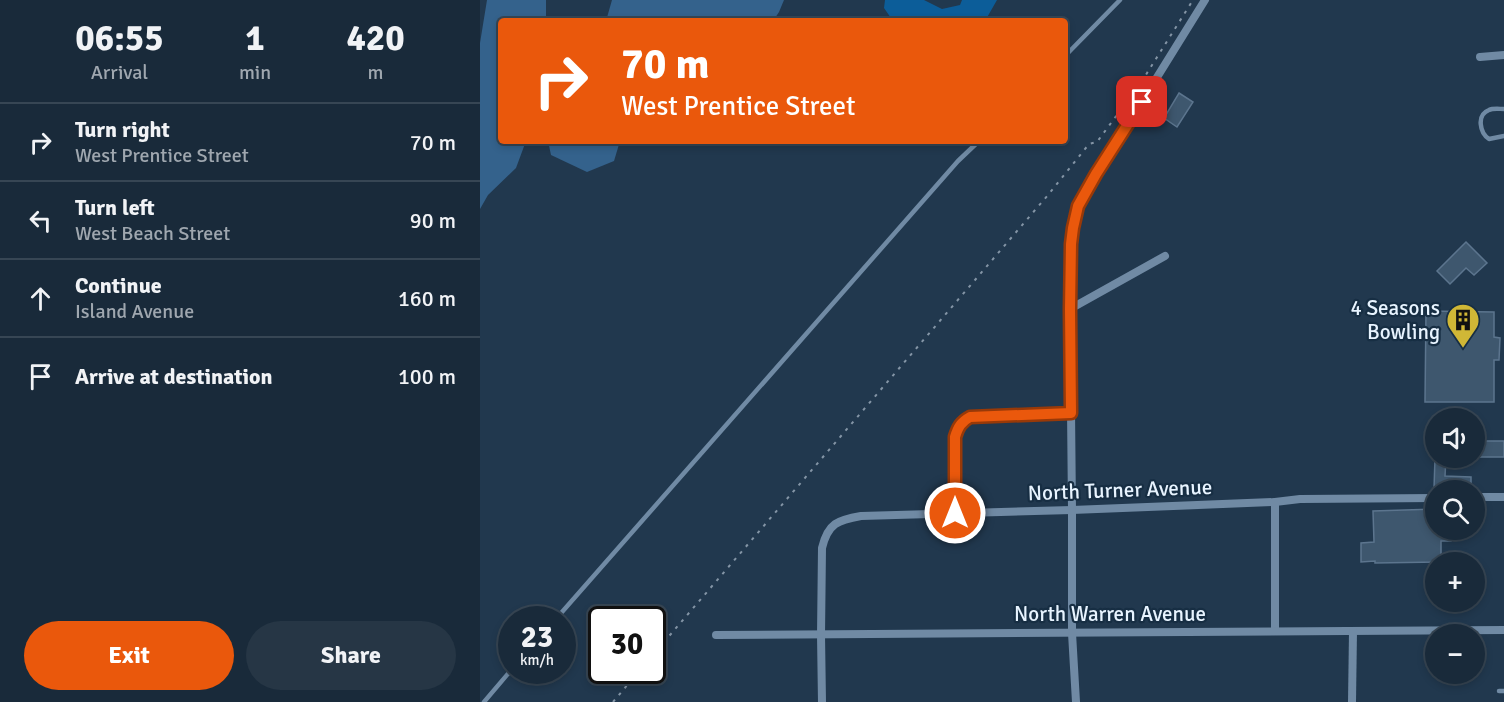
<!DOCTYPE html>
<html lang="en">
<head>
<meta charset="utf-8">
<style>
	:root { --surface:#192a3a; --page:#263645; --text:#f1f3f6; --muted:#9fa7af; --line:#374654; --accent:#ea580c }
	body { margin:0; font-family:Signika,sans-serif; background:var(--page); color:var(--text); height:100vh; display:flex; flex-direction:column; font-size:22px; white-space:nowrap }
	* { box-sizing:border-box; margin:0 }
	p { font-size:20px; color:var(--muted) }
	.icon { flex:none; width:33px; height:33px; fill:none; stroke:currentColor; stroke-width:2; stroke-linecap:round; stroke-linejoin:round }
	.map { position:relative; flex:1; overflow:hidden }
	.details { display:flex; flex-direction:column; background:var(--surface); width:480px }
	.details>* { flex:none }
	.top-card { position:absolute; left:18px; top:18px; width:570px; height:126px; border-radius:6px; box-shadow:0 3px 9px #0003,0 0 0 2px var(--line); background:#ea580c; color:#fff; overflow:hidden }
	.fabs { position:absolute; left:945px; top:408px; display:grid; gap:12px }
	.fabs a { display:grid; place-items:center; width:60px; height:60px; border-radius:50%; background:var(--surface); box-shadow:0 3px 9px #0003,0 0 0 2px var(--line); font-size:30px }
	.speed { position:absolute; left:18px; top:606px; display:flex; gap:12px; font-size:30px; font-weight:700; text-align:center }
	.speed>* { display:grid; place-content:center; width:78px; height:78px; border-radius:50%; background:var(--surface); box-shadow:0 3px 9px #0003,0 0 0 2px var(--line); line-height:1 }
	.speed small { font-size:15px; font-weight:400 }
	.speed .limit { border:3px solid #111; border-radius:9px; background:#fff; color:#111 }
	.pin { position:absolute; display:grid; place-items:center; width:51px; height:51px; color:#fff; margin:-26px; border-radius:12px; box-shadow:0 3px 9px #0006 }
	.me { position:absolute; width:66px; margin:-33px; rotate:0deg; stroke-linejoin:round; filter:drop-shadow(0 0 4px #0008) }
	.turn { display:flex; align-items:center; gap:21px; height:126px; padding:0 24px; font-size:27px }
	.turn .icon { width:78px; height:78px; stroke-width:2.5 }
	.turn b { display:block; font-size:42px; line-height:51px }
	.eta { display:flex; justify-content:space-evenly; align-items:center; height:102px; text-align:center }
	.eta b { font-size:36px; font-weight:700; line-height:42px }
	.action { display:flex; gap:12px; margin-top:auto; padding:12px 24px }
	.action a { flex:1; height:69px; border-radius:36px; background:var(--accent); color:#fff; font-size:24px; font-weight:700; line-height:69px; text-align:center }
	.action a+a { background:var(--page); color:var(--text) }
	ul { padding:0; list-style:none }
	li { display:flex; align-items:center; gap:18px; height:78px; padding:0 24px; border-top:2px solid var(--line) }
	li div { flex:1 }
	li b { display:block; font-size:22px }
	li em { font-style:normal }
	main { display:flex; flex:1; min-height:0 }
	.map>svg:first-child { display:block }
	.green { fill:#34628c }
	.water { fill:#0c5d99 }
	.building { fill:#3e576e; stroke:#5c758e; stroke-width:1.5 }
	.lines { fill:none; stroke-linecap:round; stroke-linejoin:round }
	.lane { stroke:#708aa4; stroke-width:4.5 }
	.street { stroke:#708aa4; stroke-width:8 }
	.rail { stroke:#8495a6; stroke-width:2; stroke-dasharray:3 6; stroke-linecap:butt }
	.route-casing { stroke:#983908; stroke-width:15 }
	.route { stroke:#ea580c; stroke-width:10 }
	.labels { text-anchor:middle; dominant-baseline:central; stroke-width:4.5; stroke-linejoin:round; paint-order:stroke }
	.poi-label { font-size:21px; fill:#e8f4ff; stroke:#172e43; text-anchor:end }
	.street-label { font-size:21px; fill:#e8f4ff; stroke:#172e43 }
</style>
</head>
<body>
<main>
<section class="details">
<div class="eta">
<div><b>06:55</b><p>Arrival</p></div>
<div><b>1</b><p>min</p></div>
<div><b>420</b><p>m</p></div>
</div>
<ul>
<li><svg class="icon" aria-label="right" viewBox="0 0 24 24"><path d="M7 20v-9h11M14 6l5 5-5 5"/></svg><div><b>Turn right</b><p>West Prentice Street</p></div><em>70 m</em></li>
<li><svg class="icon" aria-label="left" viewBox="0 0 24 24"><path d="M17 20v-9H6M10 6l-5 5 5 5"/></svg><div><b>Turn left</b><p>West Beach Street</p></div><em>90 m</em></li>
<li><svg class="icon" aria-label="ahead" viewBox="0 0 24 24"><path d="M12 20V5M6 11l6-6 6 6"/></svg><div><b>Continue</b><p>Island Avenue</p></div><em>160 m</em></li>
<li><svg class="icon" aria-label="arrive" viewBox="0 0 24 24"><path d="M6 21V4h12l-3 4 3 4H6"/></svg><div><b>Arrive at destination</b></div><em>100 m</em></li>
</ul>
<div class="action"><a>Exit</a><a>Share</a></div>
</section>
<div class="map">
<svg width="1024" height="702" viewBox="0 0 1024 702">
	<rect width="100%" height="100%" fill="#21384e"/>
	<g class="green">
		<polygon points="7,0 66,0 66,21 21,21 21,141 46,141 36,168 8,195 0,209 0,43"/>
		<polygon points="132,0 304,0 299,12 293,21 126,21"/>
		<polygon points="68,141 140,141 134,161 107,172 71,155"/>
	</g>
	<polygon class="water" points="405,0 444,0 462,9 480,5 482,0 517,0 505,21 413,21 404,8"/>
	<g class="building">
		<polygon points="699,93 713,102 697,127 684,118"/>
		<polygon points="986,242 1007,263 994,275 986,268 970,284 957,271"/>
		<polygon points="946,311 1014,312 1014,337 1020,338 1019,360 1014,360 1014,402 945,402"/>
		<rect x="994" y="441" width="30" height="16"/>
		<polygon points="955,458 966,458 965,476 991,477 991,489 954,489"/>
		<polygon points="956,509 956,530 971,530 971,541 961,541 961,561 958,561 958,562 895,563 895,561 881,562 881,543 894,542 893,511"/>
	</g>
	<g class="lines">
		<g class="lane">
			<polyline points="585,56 640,0"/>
			<path d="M 1024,136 L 1009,139 C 1000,133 996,115 1009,110 C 1013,108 1019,109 1024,109"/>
			<polyline points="75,620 478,161 499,141"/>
			<polyline points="1019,691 1024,691"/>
			<polyline points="4,702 32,669"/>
		</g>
		<g class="street">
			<polyline points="1000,57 1024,55"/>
			<polyline points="590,309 685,256"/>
			<polyline points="994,497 1024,497"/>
			<path d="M 475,513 L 475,437 C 478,427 481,422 490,417 L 591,413"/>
			<polyline points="795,631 795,502"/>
			<polyline points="236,635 1024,630"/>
			<path d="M 342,702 L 341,635 L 342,548 C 348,523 358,520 381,516 L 592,510 L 795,502 L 820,499 L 956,498"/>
			<polyline points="596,702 592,633 592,510 590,309 591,244 593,228 598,206 617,174 725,0"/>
			<polyline points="872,702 873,631"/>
		</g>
		<g class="rail">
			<polyline points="172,656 568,195 609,144 617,142 662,81 713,0"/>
			<polyline points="133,702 160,670"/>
		</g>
	</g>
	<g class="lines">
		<g class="route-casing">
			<path id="route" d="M 475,513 L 475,437 C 478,427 481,422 490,417 L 591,413 L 590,309 L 591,244 L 593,228 L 598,206 L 616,174 L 662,102"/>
		</g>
		<use href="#route" class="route"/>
	</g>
	<defs>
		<g id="building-pin" transform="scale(1.725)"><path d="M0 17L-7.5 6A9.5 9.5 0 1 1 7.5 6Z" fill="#d0b736" stroke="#172e43"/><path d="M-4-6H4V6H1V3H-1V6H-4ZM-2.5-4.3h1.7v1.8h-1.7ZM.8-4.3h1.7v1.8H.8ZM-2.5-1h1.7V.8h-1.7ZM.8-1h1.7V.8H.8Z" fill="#111"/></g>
	</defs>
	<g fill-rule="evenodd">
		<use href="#building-pin" x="983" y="320"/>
	</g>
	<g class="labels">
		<g class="poi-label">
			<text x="960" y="308">4 Seasons<tspan x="960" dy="24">Bowling</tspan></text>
		</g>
		<g class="street-label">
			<text transform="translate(640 490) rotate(-2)">North Turner Avenue</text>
			<text x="630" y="614">North Warren Avenue</text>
		</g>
	</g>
</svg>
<div class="fabs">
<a><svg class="icon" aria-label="sound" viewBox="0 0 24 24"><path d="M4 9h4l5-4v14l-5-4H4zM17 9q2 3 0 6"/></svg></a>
<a><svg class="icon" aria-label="search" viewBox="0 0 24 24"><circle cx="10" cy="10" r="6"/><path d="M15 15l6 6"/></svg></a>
<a>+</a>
<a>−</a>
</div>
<div class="speed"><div>23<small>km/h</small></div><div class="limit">30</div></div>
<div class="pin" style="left:662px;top:102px;background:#d93025"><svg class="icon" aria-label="arrive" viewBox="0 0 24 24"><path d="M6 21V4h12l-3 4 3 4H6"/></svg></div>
<svg class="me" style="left:475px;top:513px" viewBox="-20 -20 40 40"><circle r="17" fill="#ea580c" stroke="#fff" stroke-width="3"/><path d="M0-11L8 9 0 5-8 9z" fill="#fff"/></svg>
<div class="top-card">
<div class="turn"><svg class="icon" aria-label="right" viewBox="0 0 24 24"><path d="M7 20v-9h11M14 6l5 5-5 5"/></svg><div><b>70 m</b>West Prentice Street</div></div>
</div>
</div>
</main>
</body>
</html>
